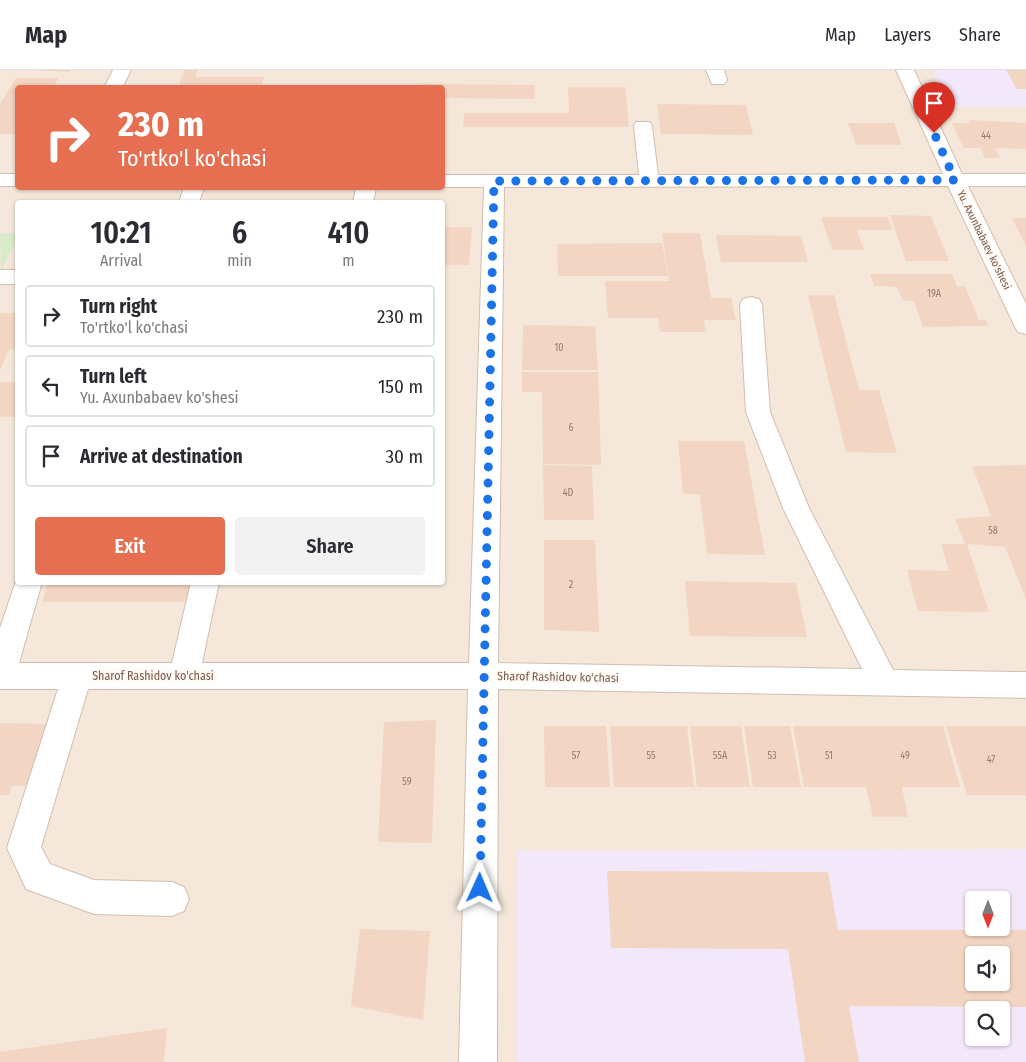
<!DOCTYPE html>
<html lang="en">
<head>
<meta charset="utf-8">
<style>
	:root { --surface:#fff; --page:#f2f2f3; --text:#2b2b33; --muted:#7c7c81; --line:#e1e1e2; --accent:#e76f51 }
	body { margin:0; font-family:"Fira Sans Condensed",sans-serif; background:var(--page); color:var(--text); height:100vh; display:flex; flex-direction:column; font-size:19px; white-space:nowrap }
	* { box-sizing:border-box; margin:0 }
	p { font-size:16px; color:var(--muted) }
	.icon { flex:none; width:28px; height:28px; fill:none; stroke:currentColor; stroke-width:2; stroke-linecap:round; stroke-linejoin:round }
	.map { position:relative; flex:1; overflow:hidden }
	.panel { position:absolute; left:15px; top:130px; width:430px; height:385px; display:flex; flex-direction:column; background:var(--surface); border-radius:5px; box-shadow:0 1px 4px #0004 }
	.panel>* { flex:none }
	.top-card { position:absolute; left:15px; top:15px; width:430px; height:105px; border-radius:5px; box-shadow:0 1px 4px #0004; background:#e76f51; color:#fff; overflow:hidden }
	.needle { width:32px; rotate:180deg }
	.buttons { position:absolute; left:965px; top:821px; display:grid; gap:10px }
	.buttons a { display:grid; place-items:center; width:45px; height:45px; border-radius:5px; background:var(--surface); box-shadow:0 1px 4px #0004; font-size:25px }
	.pin { position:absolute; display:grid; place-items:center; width:42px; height:42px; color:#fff; margin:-51px -21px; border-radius:50% 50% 50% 0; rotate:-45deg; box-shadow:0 0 5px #0007 }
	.pin .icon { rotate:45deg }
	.me { position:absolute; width:55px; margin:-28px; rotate:1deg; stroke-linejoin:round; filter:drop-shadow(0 0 4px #0008) }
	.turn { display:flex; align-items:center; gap:18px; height:105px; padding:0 20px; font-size:22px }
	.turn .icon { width:65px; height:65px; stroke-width:2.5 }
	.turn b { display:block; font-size:35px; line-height:42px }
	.eta { display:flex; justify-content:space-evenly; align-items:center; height:85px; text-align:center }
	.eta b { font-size:30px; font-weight:600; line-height:35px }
	.action { display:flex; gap:10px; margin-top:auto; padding:10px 20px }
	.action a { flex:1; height:58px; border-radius:5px; background:var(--accent); color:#fff; font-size:20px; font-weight:600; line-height:58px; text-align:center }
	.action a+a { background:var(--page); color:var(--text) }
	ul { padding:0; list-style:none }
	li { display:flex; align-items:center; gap:15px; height:62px; margin:0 10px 8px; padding:0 10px; border:2px solid var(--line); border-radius:5px }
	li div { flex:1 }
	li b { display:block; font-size:19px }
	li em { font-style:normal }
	header { display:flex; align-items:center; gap:30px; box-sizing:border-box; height:70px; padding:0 25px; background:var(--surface); border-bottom:1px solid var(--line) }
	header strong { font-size:24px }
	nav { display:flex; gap:28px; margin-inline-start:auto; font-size:18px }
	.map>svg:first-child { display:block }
	.residential { fill:#f5e8da; fill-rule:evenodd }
	.education { fill:#f3e8fa; fill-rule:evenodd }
	.green { fill:#d8ecc9 }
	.building { fill:#f3d5c3; fill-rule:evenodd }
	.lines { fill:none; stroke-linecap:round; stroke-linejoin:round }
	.minor-casing { stroke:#d1beb0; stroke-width:2 }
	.minor { fill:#fff; fill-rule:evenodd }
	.route { stroke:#1a73e8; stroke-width:9; stroke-dasharray:0 16.2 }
	.labels { text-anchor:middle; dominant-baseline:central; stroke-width:4.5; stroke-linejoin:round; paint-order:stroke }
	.number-label { font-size:10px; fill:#987a6a }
	.far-street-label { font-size:11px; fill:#7a5c4d; stroke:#fffaf3 }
	.street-label { font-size:12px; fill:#7a5c4d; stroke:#fffaf3 }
</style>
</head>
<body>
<header>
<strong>Map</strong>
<nav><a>Map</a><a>Layers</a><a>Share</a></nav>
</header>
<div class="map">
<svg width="1026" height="992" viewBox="0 0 1026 992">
	<rect width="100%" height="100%" fill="#fdf6ec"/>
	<path class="residential" d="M 0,0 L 1026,0 L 1026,992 L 0,992 ZM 18,18 L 442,18 L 442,118 L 18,118 ZM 18,132 L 442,132 L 442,512 L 18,512 ZM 974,830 L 1001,830 L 1001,858 L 974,858 ZM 974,885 L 1001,885 L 1001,912 L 974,912 ZM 974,940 L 1001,940 L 1001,968 L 974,968 Z"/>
	<g class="education">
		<polygon points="932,0 1026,0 1026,37 948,37"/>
		<path d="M 1026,779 L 1026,992 L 518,992 L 518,781 ZM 974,830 L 1001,830 L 1001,858 L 974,858 ZM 974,885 L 1001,885 L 1001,912 L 974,912 ZM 974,940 L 1001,940 L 1001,968 L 974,968 Z"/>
	</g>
	<polygon class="green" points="0,163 17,164 17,169 1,201"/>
	<g class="building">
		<polygon points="33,0 71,0 70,2"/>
		<polygon points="184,0 198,0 195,7 264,7 261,18 178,18"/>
		<polygon points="1006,0 1026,0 1026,19 1017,19"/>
		<polygon points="16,8 58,8 54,18 18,18 18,64 0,64 0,34"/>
		<polygon points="423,14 535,15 534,29 442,28 442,18 422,18"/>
		<polygon points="568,17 625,17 629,57 463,57 464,43 569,43"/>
		<polygon points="657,34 746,35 753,65 661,64"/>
		<polygon points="969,50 1026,53 1026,79 995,78 1000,88 985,88 981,78 964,78 952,53 969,53"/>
		<polygon points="848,53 894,53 902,75 856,75"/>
		<polygon points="890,145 931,146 949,191 906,191"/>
		<polygon points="821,147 888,147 892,160 857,160 864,180 832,180"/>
		<polygon points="1012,148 1026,148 1026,175"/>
		<polygon points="442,157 472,157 469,195 442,195"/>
		<polygon points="662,163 700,163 711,228 731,228 736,250 704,250 706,262 660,262 658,248 608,248 605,211 669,211"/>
		<polygon points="716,165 801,166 808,192 721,192"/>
		<polygon points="662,173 668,206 558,206 557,174"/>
		<polygon points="870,204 952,204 957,216 965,216 979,250 986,250 988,256 923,257 914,231 903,231 897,217 874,216"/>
		<polygon points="808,225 834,225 859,320 879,320 897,383 846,382"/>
		<polygon points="0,243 18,243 18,279 9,280 0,300"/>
		<polygon points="523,255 595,256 598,300 522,300"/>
		<polygon points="522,302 598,302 601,395 543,394 542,322 522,322"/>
		<rect x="0" y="312" width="18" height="35"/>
		<polygon points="678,371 744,371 765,485 707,484 700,425 683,423"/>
		<polygon points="543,395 592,396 594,450 544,450"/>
		<polygon points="1026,395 1026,529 1005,477 967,474 989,542 918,541 907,500 949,501 941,474 965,474 955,449 991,446 972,396"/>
		<polygon points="544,470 595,470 599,562 544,560"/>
		<polygon points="685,511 796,513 807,567 690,566"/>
		<polygon points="48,512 192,512 188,532 42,532"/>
		<polygon points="436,650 432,773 378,772 384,652"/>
		<polygon points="0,653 50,654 30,716 12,716 9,725 0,725"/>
		<polygon points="544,656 606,656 610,717 545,717"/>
		<polygon points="610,656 687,656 694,717 614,717"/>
		<polygon points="690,656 741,656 750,717 697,717"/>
		<polygon points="744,656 790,656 801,717 753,717"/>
		<polygon points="793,656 943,656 960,717 902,717 908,747 873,747 866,717 804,717"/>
		<polygon points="946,656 1026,656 1026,725 967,725"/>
		<path d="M 607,801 L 828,802 L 838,860 L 1026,860 L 1026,937 L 849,936 L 859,992 L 805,992 L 788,879 L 611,878 ZM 974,885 L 1001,885 L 1001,912 L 974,912 Z"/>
		<polygon points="360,859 430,861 423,950 351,936"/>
		<polygon points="167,958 164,992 0,992 0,982"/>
	</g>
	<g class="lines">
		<g class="minor-casing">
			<g id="minor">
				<polygon points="113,0 131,0 122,18 104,18"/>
				<polygon points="706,0 724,0 727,10 724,14 712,14"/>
				<polygon points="896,0 914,0 962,104 1026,104 1026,116 968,116 1026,234 1026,264 1018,262 1015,257 948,116 504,117 498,593 862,599 783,438 746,342 740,234 743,229 751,227 759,229 762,234 770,342 809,438 893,600 1026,602 1026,628 498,619 497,992 459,992 468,619 88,619 41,777 50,794 94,810 172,812 184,817 189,829 184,841 172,846 94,844 26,819 7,778 58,619 0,619 0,558 18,505 18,512 42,512 19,593 172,593 191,512 219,512 202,593 469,593 484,117 442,117 442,105 639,105 634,56 636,52 650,52 652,56 658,105 943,104"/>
				<rect x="0" y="104" width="18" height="12"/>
				<polygon points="184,118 204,118 199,132 179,132"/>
				<polygon points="356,118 376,118 373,132 353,132"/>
				<rect x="0" y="200" width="18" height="14"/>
			</g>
		</g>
		<use href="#minor" class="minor"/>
	</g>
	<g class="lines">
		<polyline class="route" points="480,818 494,111 955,110 934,63"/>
	</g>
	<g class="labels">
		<g class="number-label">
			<text x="986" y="66">44</text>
			<text x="934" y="224">19A</text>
			<text x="559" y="278">10</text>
			<text x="571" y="358">6</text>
			<text x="568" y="423">4D</text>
			<text x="993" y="461">58</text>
			<text x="571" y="515">2</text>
			<text x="576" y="686">57</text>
			<text x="651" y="686">55</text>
			<text x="720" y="686">55A</text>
			<text x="772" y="686">53</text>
			<text x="829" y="686">51</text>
			<text x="905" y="686">49</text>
			<text x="991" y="690">47</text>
			<text x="407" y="712">59</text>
		</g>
		<g class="far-street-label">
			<text transform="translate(984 170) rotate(64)">Yu. Axunbabaev ko'shesi</text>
		</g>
		<g class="street-label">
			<text x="153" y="606">Sharof Rashidov ko'chasi</text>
			<text transform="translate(558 607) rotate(1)">Sharof Rashidov ko'chasi</text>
		</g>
	</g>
</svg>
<div class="buttons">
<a><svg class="needle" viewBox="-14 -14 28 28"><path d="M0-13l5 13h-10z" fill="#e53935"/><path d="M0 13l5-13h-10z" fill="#7c7c81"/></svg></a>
<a><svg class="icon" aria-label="sound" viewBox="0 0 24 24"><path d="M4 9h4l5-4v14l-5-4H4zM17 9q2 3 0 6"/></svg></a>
<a><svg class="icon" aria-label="search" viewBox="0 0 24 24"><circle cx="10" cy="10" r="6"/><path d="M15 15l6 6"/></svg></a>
</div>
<div class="pin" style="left:934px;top:63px;background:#d93025"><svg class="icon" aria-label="arrive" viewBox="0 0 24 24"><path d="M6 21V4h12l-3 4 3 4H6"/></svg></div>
<svg class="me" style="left:480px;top:818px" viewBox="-20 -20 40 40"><path d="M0-17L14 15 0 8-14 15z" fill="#1a73e8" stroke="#fff" stroke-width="4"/></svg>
<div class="top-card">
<div class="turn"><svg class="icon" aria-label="right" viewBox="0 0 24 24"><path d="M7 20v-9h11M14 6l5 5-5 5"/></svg><div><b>230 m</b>To'rtko'l ko'chasi</div></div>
</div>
<section class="panel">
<div class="eta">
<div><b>10:21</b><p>Arrival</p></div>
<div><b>6</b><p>min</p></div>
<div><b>410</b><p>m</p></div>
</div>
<ul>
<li><svg class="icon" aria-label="right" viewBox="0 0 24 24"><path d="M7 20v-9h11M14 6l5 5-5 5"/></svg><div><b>Turn right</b><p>To'rtko'l ko'chasi</p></div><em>230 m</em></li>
<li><svg class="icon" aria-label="left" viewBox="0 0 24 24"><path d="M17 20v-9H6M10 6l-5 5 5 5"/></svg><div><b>Turn left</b><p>Yu. Axunbabaev ko'shesi</p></div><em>150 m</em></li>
<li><svg class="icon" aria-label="arrive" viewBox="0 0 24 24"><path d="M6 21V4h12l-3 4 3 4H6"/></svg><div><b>Arrive at destination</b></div><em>30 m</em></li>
</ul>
<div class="action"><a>Exit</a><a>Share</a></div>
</section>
</div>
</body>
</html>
